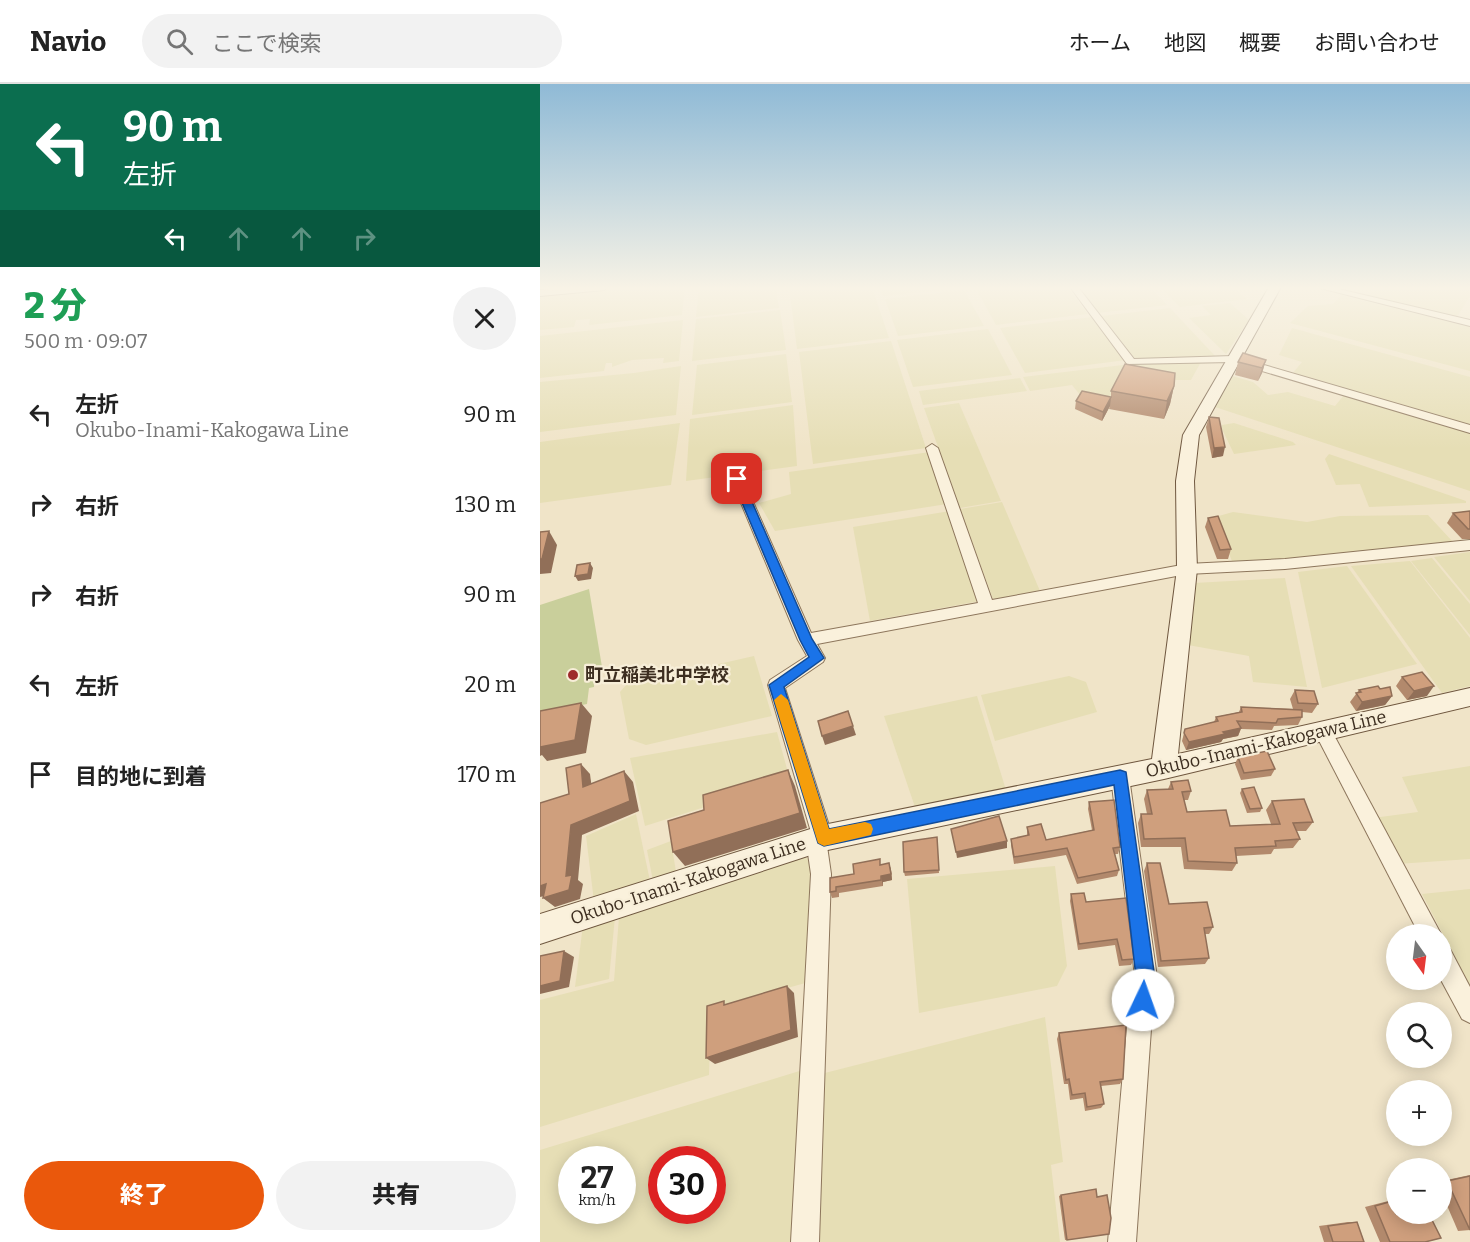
<!DOCTYPE html>
<html lang="ja">
<head>
<meta charset="utf-8">
<style>
	:root { --surface:#fff; --page:#f2f2f2; --text:#222; --muted:#767676; --line:#e0e0e0; --accent:#ea580c }
	body { margin:0; font-family:Bitter,"Noto Sans JP",serif; background:var(--page); color:var(--text); height:100vh; display:flex; flex-direction:column; font-size:22px; white-space:nowrap }
	* { box-sizing:border-box; margin:0 }
	p { font-size:20px; color:var(--muted) }
	.icon { flex:none; width:33px; height:33px; fill:none; stroke:currentColor; stroke-width:2; stroke-linecap:round; stroke-linejoin:round }
	.map { position:relative; flex:1; overflow:hidden }
	.details { display:flex; flex-direction:column; background:var(--surface); width:540px }
	.details>* { flex:none }
	.banner { background:#0b6e4f; color:#fff; overflow:hidden }
	.needle { width:39px; rotate:166deg }
	.fabs { position:absolute; left:846px; top:840px; display:grid; gap:12px }
	.fabs a { display:grid; place-items:center; width:66px; height:66px; border-radius:50%; background:var(--surface); box-shadow:0 3px 15px #0003; font-size:30px }
	.speed { position:absolute; left:18px; top:1062px; display:flex; gap:12px; font-size:30px; font-weight:700; text-align:center }
	.speed>* { display:grid; place-content:center; width:78px; height:78px; border-radius:50%; background:var(--surface); box-shadow:0 3px 15px #0003; line-height:1 }
	.speed small { font-size:15px; font-weight:400 }
	.speed .limit { border:9px solid #d22; background:#fff; color:#111 }
	.pin { position:absolute; display:grid; place-items:center; width:51px; height:51px; color:#fff; margin:-26px; border-radius:12px; box-shadow:0 3px 9px #0006 }
	.me { position:absolute; width:66px; margin:-33px; rotate:3deg; stroke-linejoin:round; filter:drop-shadow(0 0 4px #0008) }
	.turn { display:flex; align-items:center; gap:21px; height:126px; padding:0 24px; font-size:27px }
	.turn .icon { width:78px; height:78px; stroke-width:2.5 }
	.turn b { display:block; font-size:42px; line-height:51px }
	.lanes { display:flex; align-items:center; height:57px; padding:0 24px; background:#0003; justify-content:center; gap:30px; direction:ltr }
	.lanes .off { opacity:.35 }
	.round { display:grid; place-items:center; flex:none; width:63px; height:63px; border-radius:32px; background:var(--page) }
	.headline { display:flex; align-items:center; justify-content:space-between; height:102px; padding:0 24px }
	h1 { font-size:36px; font-weight:800; line-height:45px; color:#1e9e55 }
	.cta { display:flex; gap:12px; margin-top:auto; padding:12px 24px }
	.cta a { flex:1; height:69px; border-radius:36px; background:var(--accent); color:#fff; font-size:24px; font-weight:800; line-height:69px; text-align:center }
	.cta a+a { background:var(--page); color:var(--text) }
	ul { padding:0; list-style:none }
	li { display:flex; align-items:center; gap:18px; height:90px; padding:0 24px }
	li div { flex:1 }
	li b { display:block; font-size:22px }
	li em { font-style:normal }
	header { display:flex; align-items:center; gap:36px; box-sizing:border-box; height:84px; padding:0 30px; background:var(--surface); border-bottom:2px solid var(--line) }
	header strong { font-size:28px }
	nav { display:flex; gap:33px; margin-inline-start:auto; font-size:21px }
	.search { width:420px; height:54px; background:var(--page); display:flex; align-items:center; gap:15px; box-sizing:border-box; padding:0 21px; border-radius:33px; color:var(--muted); font-size:22px }
	main { display:flex; flex:1; min-height:0 }
	.map>svg:first-child { display:block }
	.farmland { fill:#e6deb5; fill-rule:evenodd }
	.green { fill:#c9cf9b }
	.lines { fill:none; stroke-linecap:round; stroke-linejoin:round }
	.street-casing { stroke:#8d765c; stroke-width:2 }
	.secondary-casing { stroke:#6f573f; stroke-width:2 }
	.street { fill:#faf1dc; fill-rule:evenodd }
	.secondary { fill:#faf1dc; fill-rule:evenodd }
	.wall { fill:#b2896c }
	.shaded-wall { fill:#916f58 }
	.building { fill:#cf9f7d; stroke:#916f58; stroke-width:1.5 }
	.route { fill:#1a73e8; stroke:#114b97; stroke-width:1.5 }
	.slow { fill:#f59e0b }
	.poi-dot { fill:#9e2a2b; stroke:#f7eed8; stroke-width:2 }
	.labels { text-anchor:middle; dominant-baseline:central; stroke-width:4.5; stroke-linejoin:round; paint-order:stroke }
	.poi-label { font-size:18px; font-weight:bold; fill:#3d2e20; stroke:#f7eed8; text-anchor:start }
	.street-label { font-size:18px; fill:#3d2e20; stroke:#f7eed8 }
</style>
</head>
<body>
<header>
<strong>Navio</strong>
<div class="search"><svg class="icon" aria-label="search" viewBox="0 0 24 24"><circle cx="10" cy="10" r="6"/><path d="M15 15l6 6"/></svg>ここで検索</div>
<nav><a>ホーム</a><a>地図</a><a>概要</a><a>お問い合わせ</a></nav>
</header>
<main>
<section class="details">
<div class="banner">
<div class="turn"><svg class="icon" aria-label="left" viewBox="0 0 24 24"><path d="M17 20v-9H6M10 6l-5 5 5 5"/></svg><div><b>90 m</b>左折</div></div>
<div class="lanes"><svg class="icon" aria-label="left" viewBox="0 0 24 24"><path d="M17 20v-9H6M10 6l-5 5 5 5"/></svg><svg class="icon off" aria-label="ahead" viewBox="0 0 24 24"><path d="M12 20V5M6 11l6-6 6 6"/></svg><svg class="icon off" aria-label="ahead" viewBox="0 0 24 24"><path d="M12 20V5M6 11l6-6 6 6"/></svg><svg class="icon off" aria-label="right" viewBox="0 0 24 24"><path d="M7 20v-9h11M14 6l5 5-5 5"/></svg></div>
</div>
<div class="headline"><div><h1>2 分</h1><p>500 m · 09:07</p></div><a class="round"><svg class="icon" aria-label="close" viewBox="0 0 24 24"><path d="M6 6l12 12M18 6L6 18"/></svg></a></div>
<ul>
<li><svg class="icon" aria-label="left" viewBox="0 0 24 24"><path d="M17 20v-9H6M10 6l-5 5 5 5"/></svg><div><b>左折</b><p>Okubo-Inami-Kakogawa Line</p></div><em>90 m</em></li>
<li><svg class="icon" aria-label="right" viewBox="0 0 24 24"><path d="M7 20v-9h11M14 6l5 5-5 5"/></svg><div><b>右折</b></div><em>130 m</em></li>
<li><svg class="icon" aria-label="right" viewBox="0 0 24 24"><path d="M7 20v-9h11M14 6l5 5-5 5"/></svg><div><b>右折</b></div><em>90 m</em></li>
<li><svg class="icon" aria-label="left" viewBox="0 0 24 24"><path d="M17 20v-9H6M10 6l-5 5 5 5"/></svg><div><b>左折</b></div><em>20 m</em></li>
<li><svg class="icon" aria-label="arrive" viewBox="0 0 24 24"><path d="M6 21V4h12l-3 4 3 4H6"/></svg><div><b>目的地に到着</b></div><em>170 m</em></li>
</ul>
<div class="cta"><a>終了</a><a>共有</a></div>
</section>
<div class="map">
<svg width="930" height="1158" viewBox="0 0 930 1158">
	<rect width="100%" height="100%" fill="#f0e4c8"/>
	<g class="farmland">
		<polygon points="87,203 145,203 142,231 49,241 50,235 36,236 34,243 0,246 0,211"/>
		<polygon points="159,203 236,203 239,224 156,233"/>
		<polygon points="249,203 332,203 349,254 257,265"/>
		<polygon points="340,203 422,203 422,204 343,212"/>
		<polygon points="453,203 527,203 548,230 456,241 436,205"/>
		<polygon points="551,203 610,203 627,221 557,229 539,204"/>
		<polygon points="620,203 692,203 707,215 640,223"/>
		<polygon points="836,203 930,203 930,212 917,233 827,212"/>
		<polygon points="424,206 444,242 358,252 345,215"/>
		<polygon points="801,211 930,243 930,287 750,239 768,222 793,220"/>
		<polygon points="690,219 709,236 686,270 649,234 671,231 662,222"/>
		<polygon points="630,224 676,273 595,275 561,232"/>
		<polygon points="240,226 246,266 152,277 156,235"/>
		<polygon points="553,233 586,276 485,289 460,244"/>
		<polygon points="143,236 139,277 123,279 124,274 92,276 72,283 72,279 66,279 64,287 0,294 0,252"/>
		<polygon points="752,244 930,293 930,343 752,290 762,278 739,271"/>
		<polygon points="448,245 472,291 373,303 357,256"/>
		<polygon points="351,257 386,364 273,380 259,268"/>
		<polygon points="246,270 252,318 152,331 157,281"/>
		<polygon points="662,276 651,296 628,296 569,319 541,312 532,301 490,307 483,293 616,277"/>
		<polygon points="141,282 136,331 0,348 0,298 94,289"/>
		<polygon points="689,291 713,298 728,311 748,308 795,322 804,311 930,349 930,407 672,322"/>
		<polygon points="480,294 487,307 383,321 379,307"/>
		<polygon points="419,319 461,417 420,424 384,324"/>
		<polygon points="253,321 257,382 146,397 150,335"/>
		<polygon points="140,339 131,401 0,419 0,358"/>
		<polygon points="694,339 753,358 756,361 694,370 682,345 682,341"/>
		<polygon points="390,368 407,420 235,447 219,419 251,410 249,388"/>
		<polygon points="789,370 926,417 926,419 829,423 820,400 796,401 785,375"/>
		<polygon points="462,418 500,507 453,515 420,425"/>
		<polygon points="410,427 440,517 330,537 313,443"/>
		<polygon points="693,428 767,438 800,432 888,431 913,458 861,466 693,480 675,433"/>
		<polygon points="930,468 930,517 894,473"/>
		<polygon points="892,474 930,520 930,551 871,477"/>
		<polygon points="870,477 930,554 930,602 902,609 811,482"/>
		<polygon points="807,482 877,580 782,604 758,488"/>
		<polygon points="745,494 767,603 713,598 709,572 648,561 654,499"/>
		<polygon points="214,572 232,632 106,661 89,655 80,608 86,601"/>
		<polygon points="529,592 546,598 557,628 455,657 441,611"/>
		<polygon points="437,612 466,706 376,726 344,632"/>
		<polygon points="237,648 250,696 105,742 90,674"/>
		<polygon points="930,682 930,775 857,780 833,734 878,728 862,693"/>
		<polygon points="96,730 110,797 54,818 46,752"/>
		<polygon points="131,757 136,788 113,797 107,766"/>
		<polygon points="265,772 272,779 269,898 171,925 169,991 0,1043 0,916 74,897 79,833"/>
		<polygon points="515,782 527,882 517,902 379,929 367,795"/>
		<polygon points="930,805 930,902 882,810"/>
		<polygon points="75,833 69,895 35,903 43,841"/>
		<polygon points="505,933 523,1078 511,1081 520,1158 272,1158 277,991"/>
		<path d="M 266,985 L 257,1158 L 0,1158 L 0,1066 ZM 32,1076 L 82,1076 L 82,1126 L 32,1126 ZM 122,1076 L 172,1076 L 172,1126 L 122,1126 Z"/>
	</g>
	<polygon class="green" points="49,505 62,583 54,586 54,603 49,604 47,620 0,629 0,521"/>
	<g class="lines">
		<g class="street-casing">
			<g id="street">
				<polygon points="39,203 68,203 64,206 0,212 0,206"/>
				<polygon points="530,203 538,203 594,275 693,272 930,341 930,349 692,278 587,280"/>
				<polygon points="776,203 790,203 930,236 930,242"/>
				<polygon points="392,360 398,364 452,516 647,480 745,475 930,456 930,466 745,485 647,490 277,560 285,574 283,578 245,604 293,754 287,762 291,790 279,1158 251,1158 271,790 266,756 271,748 228,601 230,596 267,572 258,556 191,395 197,391 203,395 271,549 438,519 386,364"/>
				<polygon points="783,640 789,642 901,850 879,850 774,647 777,642"/>
				<polygon points="580,685 587,687 589,693 618,901 612,931 596,1158 568,1158 588,931 596,901 571,693 573,687"/>
				<polygon points="902,862 910,865 930,903 930,939 922,935 901,896"/>
			</g>
		</g>
		<g class="secondary-casing">
			<polygon id="secondary" points="729,203 741,203 659,351 654,397 657,485 638,670 930,604 930,622 624,695 283,767 0,860 0,830 283,741 612,675 637,485 636,397 643,351"/>
		</g>
		<use href="#street" class="street"/>
		<use href="#secondary" class="secondary"/>
	</g>
	<g class="wall">
		<polygon points="726,276 722,289 718,297 695,291 698,278"/>
		<polygon points="634,302 630,320 624,335 569,325 570,322 562,337 535,325 536,317 571,313 571,307"/>
		<polygon points="669,333 683,372 672,374 666,343"/>
		<polygon points="930,427 930,455 922,455 907,439 913,429"/>
		<polygon points="668,434 691,465 688,475 677,475 665,443"/>
		<polygon points="862,593 887,612 867,616 856,602"/>
		<polygon points="840,605 852,612 845,621 816,627 810,618 819,606"/>
		<polygon points="755,606 778,620 772,629 762,628 762,633 758,641 734,642 732,646 701,645 698,652 683,655 681,658 646,666 642,657 645,645 674,638 676,633 699,628 701,623 753,625 750,615"/>
		<polygon points="698,673 735,685 731,692 701,696 695,680"/>
		<polygon points="631,698 651,707 648,716 644,716 647,728 690,742 731,740 726,726 732,717 773,738 766,747 756,747 760,755 753,764 734,765 731,770 696,772 697,779 692,787 644,785 641,763 601,763 598,739 601,730 607,730 604,715 607,706 628,705"/>
		<polygon points="702,705 722,724 720,728 707,729 700,709"/>
		<polygon points="549,718 580,763 578,770 575,770 579,786 577,792 537,800 526,771 474,780 471,761 471,755 487,752 487,743 506,756 552,746 548,725"/>
		<polygon points="397,753 399,789 365,792 364,788"/>
		<polygon points="349,779 351,786 352,796 343,798 343,802 299,809 299,813 292,814 290,808 314,790 342,781"/>
		<polygon points="607,779 629,820 673,843 669,850 665,850 669,874 665,880 618,883 604,787"/>
		<polygon points="531,810 546,818 594,875 591,881 579,882 575,861 538,866 530,817"/>
		<polygon points="519,949 583,995 580,1000 561,1002 564,1020 561,1024 545,1027 543,1014 530,1016 528,1000 524,1000 517,955"/>
		<polygon points="930,1091 930,1146 918,1147 902,1110 902,1097"/>
		<polygon points="521,1111 557,1113 569,1150 525,1156 519,1112"/>
		<polygon points="856,1115 856,1130 885,1158 840,1158 825,1123"/>
		<polygon points="808,1138 817,1138 824,1158 784,1158 779,1142"/>
	</g>
	<g class="shaded-wall">
		<polygon points="726,276 722,289 718,297 722,284"/>
		<polygon points="634,302 630,320 624,335 627,317"/>
		<polygon points="571,314 570,322 562,337 563,328"/>
		<polygon points="685,363 683,372 672,374 674,364"/>
		<polygon points="9,447 17,461 11,489 0,490 0,475"/>
		<polygon points="50,479 53,484 51,495 38,497 35,492"/>
		<polygon points="894,602 887,612 867,616 874,607"/>
		<polygon points="852,612 845,621 816,627 822,618"/>
		<polygon points="41,619 52,632 46,669 7,677 2,671 0,672 0,661"/>
		<polygon points="313,642 316,651 285,661 282,652"/>
		<polygon points="701,644 698,652 683,655 681,658 646,666 649,658 683,648"/>
		<polygon points="41,680 50,690 53,713 43,703"/>
		<polygon points="248,686 255,702 267,744 145,782 133,768"/>
		<polygon points="84,687 93,698 99,727 42,751 38,796 43,800 40,815 15,823 3,814 26,792 31,741"/>
		<polygon points="467,757 467,764 417,774 416,768"/>
		<polygon points="349,779 351,786 352,796 343,798 343,802 341,792"/>
		<polygon points="6,800 17,809 0,813 0,802"/>
		<polygon points="24,867 34,873 29,903 0,910 0,902"/>
		<polygon points="247,902 254,909 258,953 175,980 166,974"/>
	</g>
	<g class="building">
		<polygon points="703,269 726,276 722,284 698,278"/>
		<polygon points="585,280 635,289 634,302 627,317 571,307"/>
		<polygon points="542,307 571,313 563,328 536,317"/>
		<polygon points="669,333 679,334 685,363 674,364"/>
		<polygon points="930,427 930,445 928,445 913,429"/>
		<polygon points="678,432 691,465 680,466 668,434"/>
		<polygon points="9,447 2,475 0,475 0,448"/>
		<polygon points="50,479 48,490 35,492 37,481"/>
		<polygon points="882,588 894,602 874,607 862,593"/>
		<polygon points="838,602 840,605 850,603 852,612 822,618 816,609 821,608 819,606"/>
		<polygon points="755,606 774,607 778,620 758,619"/>
		<polygon points="41,619 35,656 0,663 0,627"/>
		<polygon points="701,623 762,626 762,633 738,635 736,639 697,637 701,644 683,648 685,650 649,658 644,649 645,645 678,637 676,633 702,628"/>
		<polygon points="308,627 313,642 282,652 278,637"/>
		<polygon points="727,667 735,685 704,689 698,673"/>
		<polygon points="41,680 43,703 84,687 90,717 31,741 26,792 32,791 29,806 3,814 6,800 0,802 0,719 29,710 26,684"/>
		<polygon points="248,686 260,729 133,768 128,737 164,726 163,711"/>
		<polygon points="648,696 651,707 642,708 647,728 686,726 690,742 740,740 732,717 764,715 773,738 753,739 760,755 735,757 736,762 695,764 697,779 648,777 645,754 604,755 601,730 612,730 607,706 633,705 631,698"/>
		<polygon points="714,703 722,724 710,725 702,705"/>
		<polygon points="574,716 580,763 573,764 579,786 538,794 527,764 474,773 471,755 489,751 487,743 501,740 506,756 554,746 549,718"/>
		<polygon points="459,732 467,757 416,768 411,745"/>
		<polygon points="397,753 399,786 364,788 363,758"/>
		<polygon points="340,775 340,781 349,779 351,790 341,792 341,796 296,803 296,807 290,808 290,794 314,790 313,780"/>
		<polygon points="607,779 620,779 629,820 667,818 673,843 664,844 669,874 621,877"/>
		<polygon points="544,809 546,818 586,814 594,875 582,876 577,855 539,860 531,810"/>
		<polygon points="24,867 20,897 0,902 0,872"/>
		<polygon points="247,902 251,946 166,974 167,922 184,917 184,921"/>
		<polygon points="586,941 583,995 560,998 564,1020 547,1023 545,1009 532,1011 529,995 526,996 519,949"/>
		<polygon points="930,1092 930,1146 907,1097"/>
		<polygon points="556,1105 557,1113 567,1111 571,1134 569,1150 527,1156 521,1111"/>
		<polygon points="856,1116 856,1130 889,1130 901,1154 885,1158 850,1158 835,1122"/>
		<polygon points="817,1138 824,1158 793,1158 788,1142"/>
	</g>
	<linearGradient id="sky" x2="0" y2="1"><stop stop-color="#8fbad6"/><stop offset="0.56" stop-color="#f8f3e6"/><stop offset="1" stop-color="#f8f3e6" stop-opacity="0"/></linearGradient>
	<rect width="930" height="365" fill="url(#sky)"/>
	<polygon class="route" points="197,392 202,395 272,555 284,574 244,603 289,745 580,686 586,688 616,902 610,923 603,926 596,923 594,916 597,902 574,701 284,762 278,759 229,601 269,573 260,556 192,395"/>
	<polygon class="slow" points="241,610 248,616 289,745 325,738 331,740 333,745 331,751 284,762 278,759 234,616"/>
	<circle class="poi-dot" cx="33" cy="591" r="6"/>
	<g class="labels">
		<g class="poi-label">
			<text x="45" y="591">町立稲美北中学校</text>
		</g>
		<g class="street-label">
			<text transform="translate(726 660) rotate(-13)">Okubo-Inami-Kakogawa Line</text>
			<text transform="translate(148 797) rotate(-18)">Okubo-Inami-Kakogawa Line</text>
		</g>
	</g>
</svg>
<div class="fabs">
<a><svg class="needle" viewBox="-14 -14 28 28"><path d="M0-13l5 13h-10z" fill="#e53935"/><path d="M0 13l5-13h-10z" fill="#767676"/></svg></a>
<a><svg class="icon" aria-label="search" viewBox="0 0 24 24"><circle cx="10" cy="10" r="6"/><path d="M15 15l6 6"/></svg></a>
<a>+</a>
<a>−</a>
</div>
<div class="speed"><div>27<small>km/h</small></div><div class="limit">30</div></div>
<div class="pin" style="left:197px;top:395px;background:#d93025"><svg class="icon" aria-label="arrive" viewBox="0 0 24 24"><path d="M6 21V4h12l-3 4 3 4H6"/></svg></div>
<svg class="me" style="left:603px;top:916px" viewBox="-20 -20 40 40"><circle r="19" fill="#fff"/><path d="M0-13L10 11 0 6-10 11z" fill="#1a73e8"/></svg>
</div>
</main>
</body>
</html>
